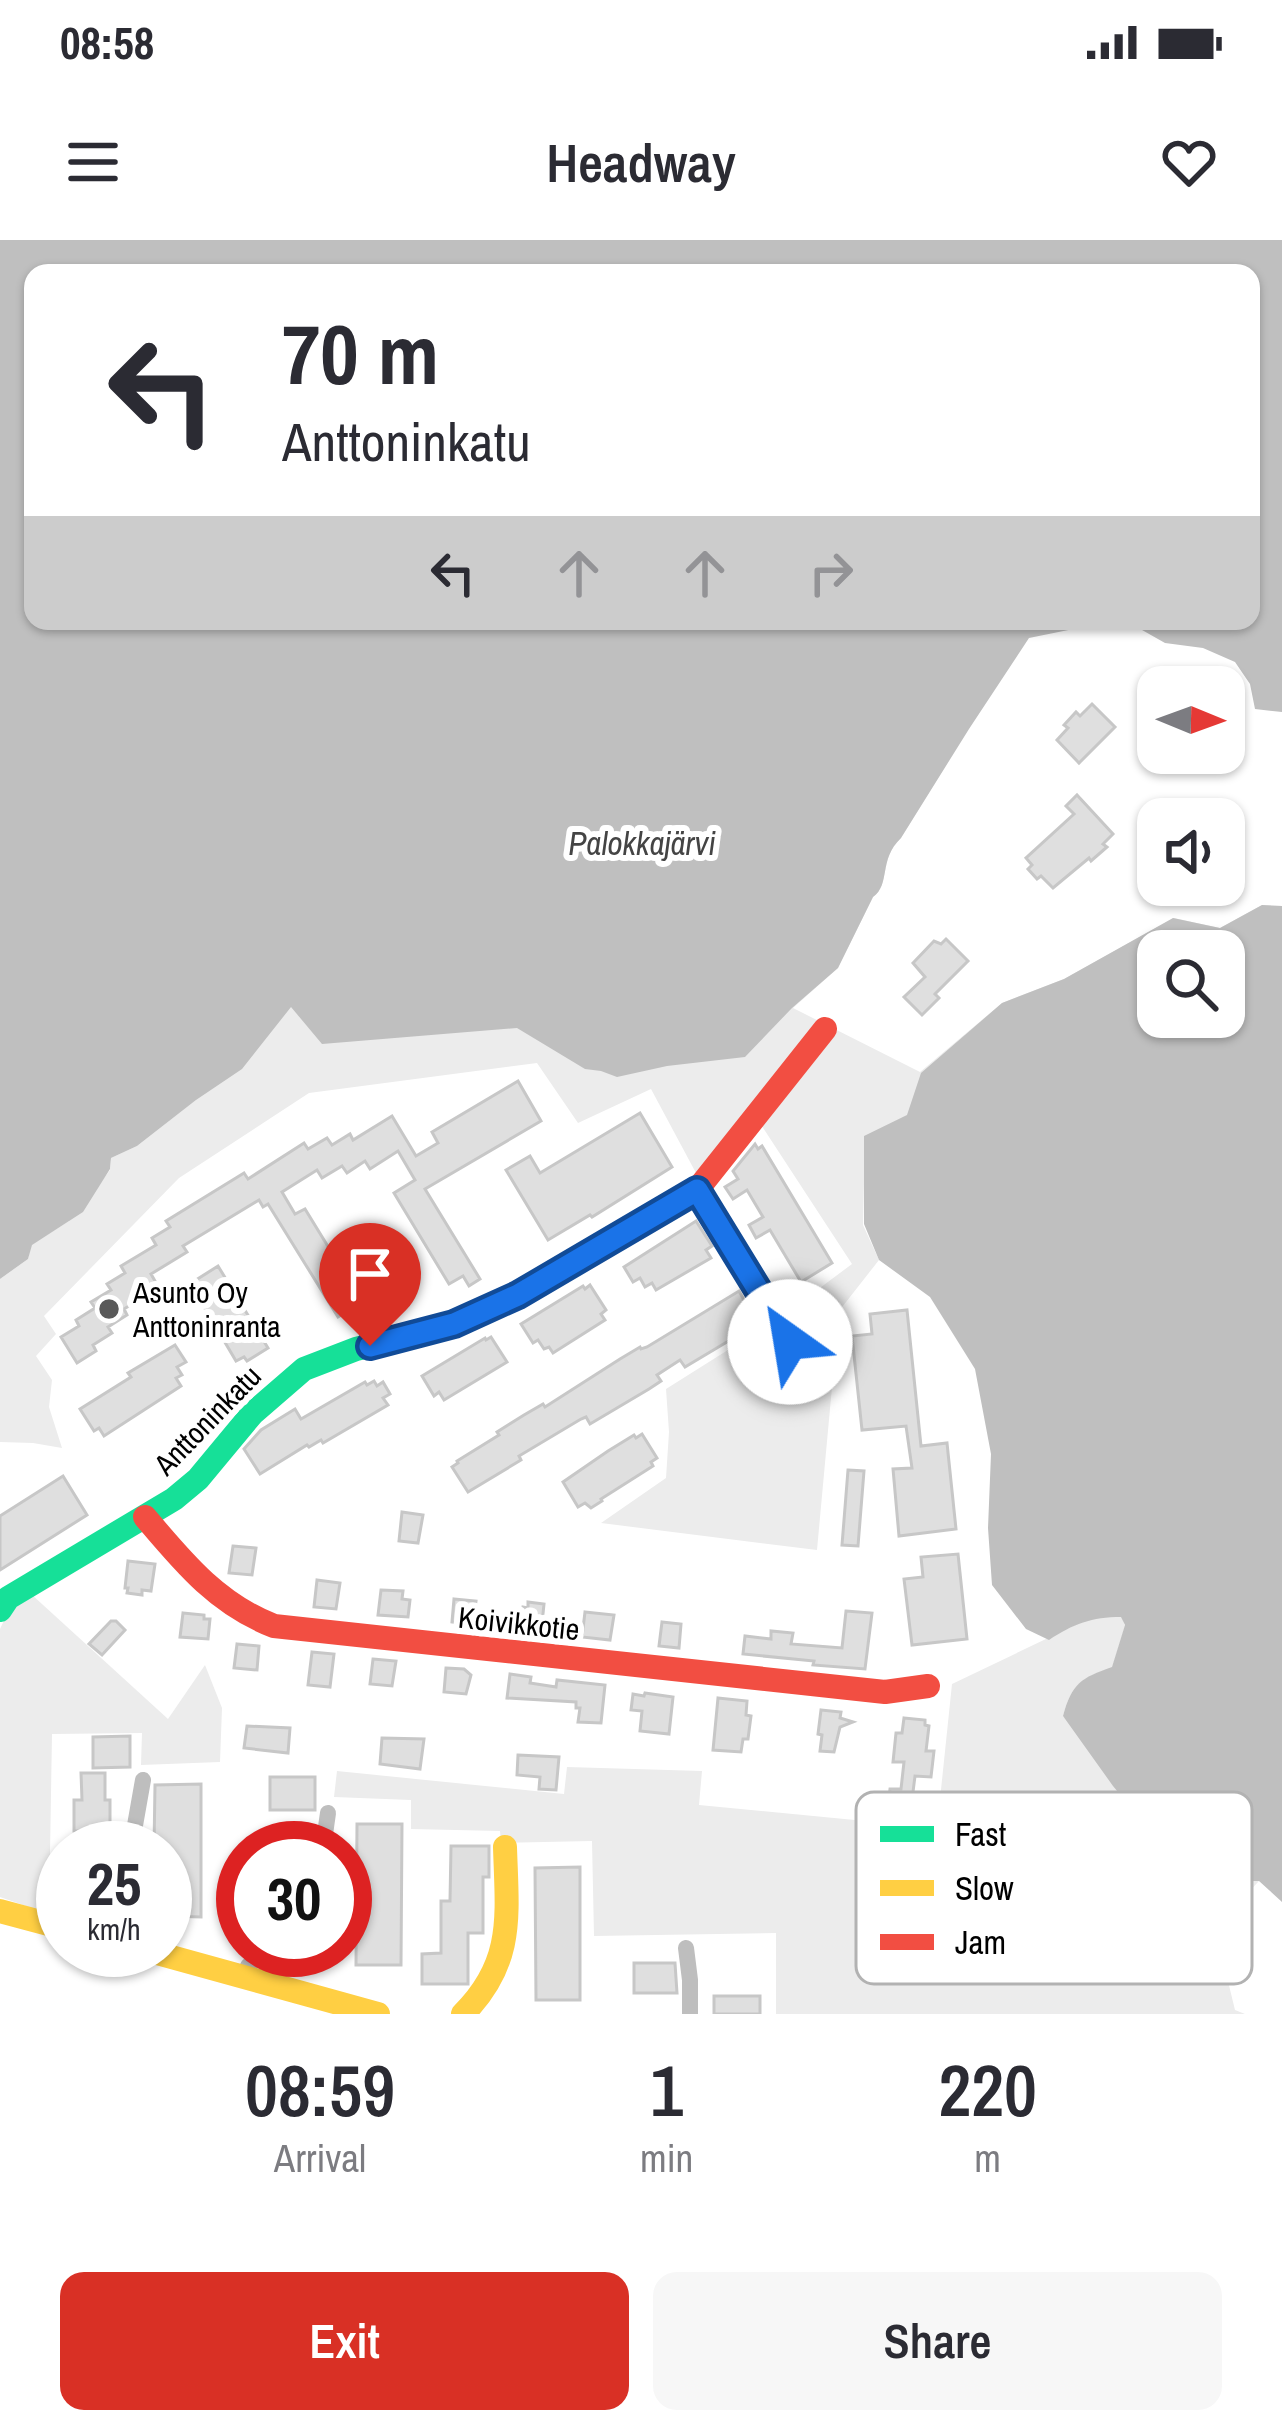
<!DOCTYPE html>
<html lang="en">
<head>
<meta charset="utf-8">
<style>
	:root { --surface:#fff; --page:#f7f7f7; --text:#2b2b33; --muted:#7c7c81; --accent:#d93025 }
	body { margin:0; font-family:"Archivo Narrow",sans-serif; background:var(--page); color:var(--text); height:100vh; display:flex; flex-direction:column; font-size:45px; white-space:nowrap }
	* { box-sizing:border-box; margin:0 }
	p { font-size:39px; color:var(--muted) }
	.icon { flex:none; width:66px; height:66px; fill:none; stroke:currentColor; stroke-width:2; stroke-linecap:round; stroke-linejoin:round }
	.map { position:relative; height:1774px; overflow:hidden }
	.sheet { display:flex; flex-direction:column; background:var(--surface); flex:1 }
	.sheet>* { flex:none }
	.banner { position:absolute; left:24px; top:24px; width:1236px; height:366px; border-radius:24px; box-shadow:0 3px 9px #0004; background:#fff; color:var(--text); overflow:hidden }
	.needle { width:78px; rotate:91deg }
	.fabs { position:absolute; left:1137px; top:426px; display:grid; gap:24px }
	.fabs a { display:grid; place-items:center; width:108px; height:108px; border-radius:24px; background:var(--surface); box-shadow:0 3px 9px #0004; font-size:60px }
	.speed { position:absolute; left:36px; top:1581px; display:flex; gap:24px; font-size:60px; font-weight:700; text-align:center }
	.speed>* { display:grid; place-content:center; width:156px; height:156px; border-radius:50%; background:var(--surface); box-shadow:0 3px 9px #0004; line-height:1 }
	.speed small { font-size:30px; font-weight:400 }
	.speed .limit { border:18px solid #d22; background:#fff; color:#111 }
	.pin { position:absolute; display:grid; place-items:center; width:102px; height:102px; color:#fff; margin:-123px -51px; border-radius:50% 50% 50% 0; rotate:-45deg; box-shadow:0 0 12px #0007 }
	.pin .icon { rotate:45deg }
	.me { position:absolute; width:132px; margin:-66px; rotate:328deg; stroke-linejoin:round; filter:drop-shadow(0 0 9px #0008) }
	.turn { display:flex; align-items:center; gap:42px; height:252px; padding:0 60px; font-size:54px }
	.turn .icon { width:156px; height:156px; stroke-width:2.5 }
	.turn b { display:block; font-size:84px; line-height:102px }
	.lanes { display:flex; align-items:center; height:114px; padding:0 60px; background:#0003; justify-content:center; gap:60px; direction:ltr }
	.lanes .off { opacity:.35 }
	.eta { display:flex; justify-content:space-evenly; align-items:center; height:204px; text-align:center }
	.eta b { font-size:72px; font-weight:600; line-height:84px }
	.cta { display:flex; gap:24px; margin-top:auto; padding:24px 60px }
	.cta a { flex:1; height:138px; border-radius:24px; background:var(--accent); color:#fff; font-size:48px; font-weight:600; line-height:138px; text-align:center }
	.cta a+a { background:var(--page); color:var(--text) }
	.status { display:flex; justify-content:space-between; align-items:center; height:84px; padding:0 60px; background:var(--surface); direction:ltr }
	.status svg { height:33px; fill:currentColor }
	header { display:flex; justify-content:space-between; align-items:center; height:156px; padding:0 60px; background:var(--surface); font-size:54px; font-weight:600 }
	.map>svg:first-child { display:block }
	.green { fill:#ececec; fill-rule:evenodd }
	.water { fill:#bfbfbf; fill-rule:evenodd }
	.building { fill:#dfdfdf; stroke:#c7c7c7; stroke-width:3 }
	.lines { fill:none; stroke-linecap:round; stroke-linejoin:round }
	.street { stroke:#bebebe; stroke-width:16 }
	.fast { stroke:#16e098; stroke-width:24 }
	.slow { stroke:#ffcf43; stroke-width:24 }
	.jam { stroke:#f24e42; stroke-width:24 }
	.route-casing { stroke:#114b97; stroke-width:30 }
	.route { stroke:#1a73e8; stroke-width:21 }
	.poi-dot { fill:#595959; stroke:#fff; stroke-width:4.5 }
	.labels { text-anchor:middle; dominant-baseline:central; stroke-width:12; stroke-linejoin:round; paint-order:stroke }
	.poi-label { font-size:30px; fill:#000; stroke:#fff; text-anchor:start }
	.street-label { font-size:30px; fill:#000; stroke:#fff }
	.water-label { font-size:33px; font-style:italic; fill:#444; stroke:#fff }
	.key { fill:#fff; stroke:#b2b2b2; stroke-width:3 }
	.key-label { font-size:33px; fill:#000 }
</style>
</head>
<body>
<div class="status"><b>08:58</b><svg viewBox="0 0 49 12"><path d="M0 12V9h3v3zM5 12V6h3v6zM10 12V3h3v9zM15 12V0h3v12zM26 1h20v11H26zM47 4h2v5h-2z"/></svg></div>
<header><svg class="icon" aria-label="menu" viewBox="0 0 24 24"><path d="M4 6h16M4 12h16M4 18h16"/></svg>Headway<svg class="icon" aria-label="heart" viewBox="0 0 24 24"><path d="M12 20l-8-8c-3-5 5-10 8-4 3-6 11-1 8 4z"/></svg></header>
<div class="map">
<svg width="1282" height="1774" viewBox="0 0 1282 1774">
	<rect width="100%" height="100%" fill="#fff"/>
	<g class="green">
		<path d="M 957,490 L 962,499 L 901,598 C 878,620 891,644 873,657 L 838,728 L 793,768 L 920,832 L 1002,763 L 1064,739 L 1174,678 L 1220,688 L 1262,665 L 1282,666 L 1282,784 L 1258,782 L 1240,803 L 1239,835 L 1219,852 L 1194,843 L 1157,854 L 1141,885 L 1130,933 L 1108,949 L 866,963 L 864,943 L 863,985 L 879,1020 L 839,1071 L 817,1310 L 601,1283 L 666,1238 L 669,1192 L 666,1149 L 785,1074 L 852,1024 L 752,871 L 696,933 L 651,849 L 578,883 L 537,823 L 309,853 L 179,938 L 44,1076 L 56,1094 L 36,1116 L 52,1140 L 49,1167 L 62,1208 L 33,1203 L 0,1202 L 0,1039 L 28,1019 L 31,1005 L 69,981 L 61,975 L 45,976 L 43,984 L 26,986 L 19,969 L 7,969 L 7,982 L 16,992 L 1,1004 L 12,1020 L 0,1019 L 0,938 L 65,872 L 110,832 L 145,802 L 181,781 L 217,767 L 254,764 L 281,748 L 339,733 L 386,735 L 425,747 L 470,719 L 513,727 L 550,718 L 595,722 L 630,702 L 656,705 L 708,701 L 705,680 L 685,683 L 667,666 L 685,648 L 702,657 L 718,642 L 737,657 L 745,630 L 768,638 L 784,602 L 825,608 L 860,561 L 921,517 L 929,496 ZM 1158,711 L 1224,711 L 1224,777 L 1158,777 ZM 158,831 L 195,843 L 197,859 L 137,906 L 111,918 L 110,930 L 95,950 L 65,939 L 58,926 L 83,922 L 90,898 L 106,893 L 125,869 L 157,871 L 147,851 Z"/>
		<polygon points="31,1354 168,1479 205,1425 222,1468 220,1522 141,1525 142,1493 52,1494 49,1674 0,1657 0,1389 7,1374"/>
		<path d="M 1092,1377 L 1122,1377 L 1125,1386 L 1112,1428 C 1081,1438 1072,1443 1063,1476 L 1181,1604 C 1195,1614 1202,1629 1213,1641 L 1259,1641 L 1215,1688 L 1235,1770 L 1245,1774 L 776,1774 L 776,1693 L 594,1696 L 592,1601 L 501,1603 L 500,1591 L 411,1589 L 411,1560 L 334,1557 L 337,1531 L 564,1554 L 567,1527 L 702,1531 L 699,1565 L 937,1588 L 952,1444 Z"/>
	</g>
	<g class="water">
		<path d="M 0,0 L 1282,0 L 1282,472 L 1255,469 L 1250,444 L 1235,422 L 1203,408 L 1165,403 L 1135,386 L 1103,383 L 1029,398 L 969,489 L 901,598 C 878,620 891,644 873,657 L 838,728 L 792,768 L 745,817 L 667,826 L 617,837 L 601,831 L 585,829 L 517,788 L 322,804 L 291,767 L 242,829 L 196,860 L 137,906 L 111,918 L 110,929 L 83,972 L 32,1005 L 28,1019 L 0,1039 ZM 33,33 L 1251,33 L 1251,381 L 33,381 Z"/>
		<path d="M 1262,665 L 1282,666 L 1282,1662 L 1259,1641 L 1213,1641 C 1191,1617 1196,1606 1160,1603 L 1113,1546 L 1063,1476 C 1072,1443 1081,1438 1112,1427 L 1125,1385 L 1121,1377 C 1092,1377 1073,1384 1049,1400 L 1026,1389 L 992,1345 L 988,1288 L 991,1214 L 975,1129 L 930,1057 L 879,1020 L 864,984 L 864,896 L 907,875 L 921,833 L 1002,763 L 1064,739 L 1173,678 L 1220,688 ZM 1158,711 L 1224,711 L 1224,777 L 1158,777 Z"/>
	</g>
	<g class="building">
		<polygon points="1092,464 1115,487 1079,523 1057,500 1068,488 1064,485 1076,472 1080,476"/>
		<polygon points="1077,555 1113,594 1103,604 1107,607 1091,621 1089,618 1053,648 1041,636 1037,639 1028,629 1032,625 1026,618 1074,574 1066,566"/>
		<polygon points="946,699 968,721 935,754 939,758 922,775 904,757 925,737 913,723 934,701 941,704"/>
		<polygon points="518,841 541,881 425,949 480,1039 469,1046 463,1036 449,1044 394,953 415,940 398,911 370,929 365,921 347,933 342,926 322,938 317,930 282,952 295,974 305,969 362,1062 338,1077 268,964 263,967 259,960 183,1006 187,1012 151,1034 155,1041 136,1053 140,1059 124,1069 127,1075 108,1087 112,1093 93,1105 96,1111 77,1123 61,1097 79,1086 76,1080 95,1068 91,1062 111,1050 107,1044 125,1033 121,1026 156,1005 152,998 170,987 166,981 244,933 248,939 304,903 308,909 327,898 332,905 350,894 353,900 392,876 416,916 438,903 432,892"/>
		<polygon points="640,873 672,927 592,977 590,975 548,1000 506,930 530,916 540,933"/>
		<polygon points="755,904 758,909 762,906 832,1023 801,1042 770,990 756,998 749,985 763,977 747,950 733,959 725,947 738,939 733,931"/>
		<polygon points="696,981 712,1006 706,1010 711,1018 656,1050 652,1043 645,1047 640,1038 633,1042 624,1027"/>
		<polygon points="218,1026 268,1108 247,1121 244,1117 236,1121 194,1050 200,1046 196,1040"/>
		<polygon points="590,1045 606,1070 601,1074 605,1080 553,1113 549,1107 544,1109 538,1100 533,1103 521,1084 583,1046 585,1049"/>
		<polygon points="739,1051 757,1084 685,1127 680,1120 657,1135 661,1141 649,1149 590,1184 586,1177 581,1179 519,1216 521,1220 468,1252 452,1227 458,1223 457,1221 499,1195 497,1192 524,1175 543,1164 545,1167 620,1119 640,1107 641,1109 647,1107"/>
		<polygon points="907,1070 921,1206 947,1203 956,1289 899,1296 893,1229 912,1228 906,1186 862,1190 852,1096 872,1094 870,1074"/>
		<polygon points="491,1097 507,1122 444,1160 439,1152 434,1156 422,1136 485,1098 486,1100"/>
		<polygon points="175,1105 186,1122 177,1127 182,1135 176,1138 181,1146 104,1196 99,1188 94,1191 80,1169 131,1137 128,1133"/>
		<polygon points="374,1141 377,1146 383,1142 390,1154 383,1158 388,1165 323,1203 321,1200 309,1207 307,1205 260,1234 244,1209 261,1190 295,1169 301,1179 365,1142 367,1145"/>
		<polygon points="642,1194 657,1218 651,1222 653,1226 601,1259 602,1261 591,1268 585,1263 578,1267 563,1242 608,1211 634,1195 636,1198"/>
		<polygon points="848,1230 864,1231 858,1306 842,1305"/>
		<polygon points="63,1236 87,1275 0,1330 0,1276"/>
		<polygon points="402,1272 423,1275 418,1303 399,1301"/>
		<polygon points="233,1306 256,1308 252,1335 229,1333"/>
		<polygon points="958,1314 967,1399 912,1405 904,1339 923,1337 921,1317"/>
		<polygon points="128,1321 155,1324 151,1351 142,1350 142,1355 127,1353 128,1348 125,1348"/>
		<polygon points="317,1340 340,1343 336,1369 314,1367"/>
		<polygon points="381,1350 403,1351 402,1359 410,1360 408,1377 378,1375"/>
		<polygon points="454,1359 476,1361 473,1385 452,1382"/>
		<polygon points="528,1362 544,1364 541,1393 511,1390 513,1375 522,1376 523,1367 528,1368"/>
		<polygon points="846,1371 872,1373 865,1429 813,1425 814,1421 743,1414 745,1396 771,1399 771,1391 793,1393 791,1404 842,1408"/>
		<polygon points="585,1372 614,1375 610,1400 582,1397"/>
		<polygon points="183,1373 204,1375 204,1379 210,1379 208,1399 180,1397"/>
		<polygon points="111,1381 116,1381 125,1390 102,1415 89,1404"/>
		<polygon points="662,1382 681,1384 679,1408 659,1406"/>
		<polygon points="237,1404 259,1406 257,1430 234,1428"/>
		<polygon points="312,1412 334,1414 330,1447 308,1445"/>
		<polygon points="373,1419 396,1421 392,1446 370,1444"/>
		<polygon points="446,1428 464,1429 471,1435 466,1454 444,1452"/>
		<polygon points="510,1434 531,1437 530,1443 556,1447 557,1440 605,1445 601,1483 578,1482 580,1468 576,1468 576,1462 507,1458"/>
		<polygon points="645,1453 673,1457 669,1494 640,1491 642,1471 631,1470 633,1454 644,1456"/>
		<polygon points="718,1458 747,1461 746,1475 751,1476 748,1499 743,1499 741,1512 713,1510"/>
		<polygon points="821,1470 841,1472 840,1478 853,1482 840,1487 834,1512 820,1511 822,1495 818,1494"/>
		<polygon points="904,1478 925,1480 925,1485 929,1486 926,1511 934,1511 931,1537 915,1536 911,1568 888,1566 890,1549 901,1549 904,1522 893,1522 896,1493 902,1493"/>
		<polygon points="247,1486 290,1488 288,1513 244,1508"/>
		<polygon points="130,1496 130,1527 93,1528 93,1497"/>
		<polygon points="382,1498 424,1499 420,1529 380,1524"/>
		<polygon points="518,1515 559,1517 556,1550 539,1549 540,1537 517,1535"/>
		<polygon points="81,1533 105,1533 105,1560 110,1560 110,1591 74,1591 74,1560 82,1560"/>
		<rect x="270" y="1537" width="45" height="33"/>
		<polygon points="201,1544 201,1677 165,1676 165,1608 154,1608 155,1545"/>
		<polygon points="357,1584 402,1584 401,1725 356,1725"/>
		<rect x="255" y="1595" width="40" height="13"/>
		<polygon points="451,1606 489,1606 489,1637 483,1637 483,1693 468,1693 468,1744 422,1744 422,1714 441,1713 441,1661 450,1661"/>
		<polygon points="580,1627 580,1760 536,1760 535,1628"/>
		<polygon points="634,1723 675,1723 677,1753 634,1753"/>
		<rect x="714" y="1756" width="46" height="18"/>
	</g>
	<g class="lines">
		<g class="street">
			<polyline points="697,950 791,1102"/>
			<polyline points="131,1608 143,1540"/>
			<polyline points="323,1608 328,1573"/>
			<polyline points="686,1708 690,1740 690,1774"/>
			<polyline points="245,1737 248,1726 265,1710"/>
		</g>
		<polyline class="fast" points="0,1370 8,1358 174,1259 198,1239 252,1174 304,1129 356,1109 454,1085 518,1055 631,989"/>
		<g class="slow">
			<polyline points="0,1671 63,1688"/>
			<polyline points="146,1710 378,1774"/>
			<path d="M 463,1774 C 515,1722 507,1675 505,1607"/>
		</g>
		<g class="jam">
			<polyline points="631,989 697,950 825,789"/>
			<path d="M 145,1277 C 183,1322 217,1364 274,1386 L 885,1452 L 928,1446"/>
		</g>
	</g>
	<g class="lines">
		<g class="route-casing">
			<polyline id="route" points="370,1106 454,1084 518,1055 697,950 790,1102"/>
		</g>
		<use href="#route" class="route"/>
	</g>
	<circle class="poi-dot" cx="109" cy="1069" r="12"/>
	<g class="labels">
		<g class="poi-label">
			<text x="133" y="1052">Asunto Oy<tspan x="133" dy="34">Anttoninranta</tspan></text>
		</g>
		<g class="street-label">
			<text transform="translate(207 1180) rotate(-46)">Anttoninkatu</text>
			<text transform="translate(519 1383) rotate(6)">Koivikkotie</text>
		</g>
		<g class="water-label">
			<text x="642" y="603">Palokkajärvi</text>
		</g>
	</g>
	<rect x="856" y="1552" width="396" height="192" rx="18" class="key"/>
	<rect x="880" y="1586" width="54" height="16" fill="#16e098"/>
	<rect x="880" y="1640" width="54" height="16" fill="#ffcf43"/>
	<rect x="880" y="1694" width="54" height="16" fill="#f24e42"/>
	<g class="key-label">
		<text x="955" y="1606">Fast</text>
		<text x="955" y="1660">Slow</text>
		<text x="955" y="1714">Jam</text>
	</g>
</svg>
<div class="fabs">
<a><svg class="needle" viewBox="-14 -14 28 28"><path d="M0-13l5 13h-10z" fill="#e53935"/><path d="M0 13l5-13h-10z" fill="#7c7c81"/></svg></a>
<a><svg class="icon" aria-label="sound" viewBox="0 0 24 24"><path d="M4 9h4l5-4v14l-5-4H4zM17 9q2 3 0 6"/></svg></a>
<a><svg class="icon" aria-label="search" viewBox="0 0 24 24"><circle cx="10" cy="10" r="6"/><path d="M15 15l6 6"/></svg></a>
</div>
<div class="speed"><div>25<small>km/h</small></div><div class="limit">30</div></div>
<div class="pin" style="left:370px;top:1106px;background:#d93025"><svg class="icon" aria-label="arrive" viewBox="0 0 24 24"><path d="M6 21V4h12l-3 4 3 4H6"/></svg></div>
<svg class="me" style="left:790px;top:1102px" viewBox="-20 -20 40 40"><circle r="19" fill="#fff"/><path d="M0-13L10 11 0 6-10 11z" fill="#1a73e8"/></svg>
<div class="banner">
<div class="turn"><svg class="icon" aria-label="left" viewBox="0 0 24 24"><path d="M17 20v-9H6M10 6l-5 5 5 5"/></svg><div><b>70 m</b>Anttoninkatu</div></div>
<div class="lanes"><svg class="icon" aria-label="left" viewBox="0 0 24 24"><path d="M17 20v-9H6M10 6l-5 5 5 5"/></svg><svg class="icon off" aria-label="ahead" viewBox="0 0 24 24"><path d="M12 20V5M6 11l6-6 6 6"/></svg><svg class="icon off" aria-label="ahead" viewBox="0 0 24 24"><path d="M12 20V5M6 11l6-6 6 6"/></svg><svg class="icon off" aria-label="right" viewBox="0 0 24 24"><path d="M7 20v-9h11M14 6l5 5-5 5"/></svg></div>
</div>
</div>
<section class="sheet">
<div class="eta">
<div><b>08:59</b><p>Arrival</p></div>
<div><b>1</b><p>min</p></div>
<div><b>220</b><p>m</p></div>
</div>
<div class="cta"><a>Exit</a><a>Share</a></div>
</section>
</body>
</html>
